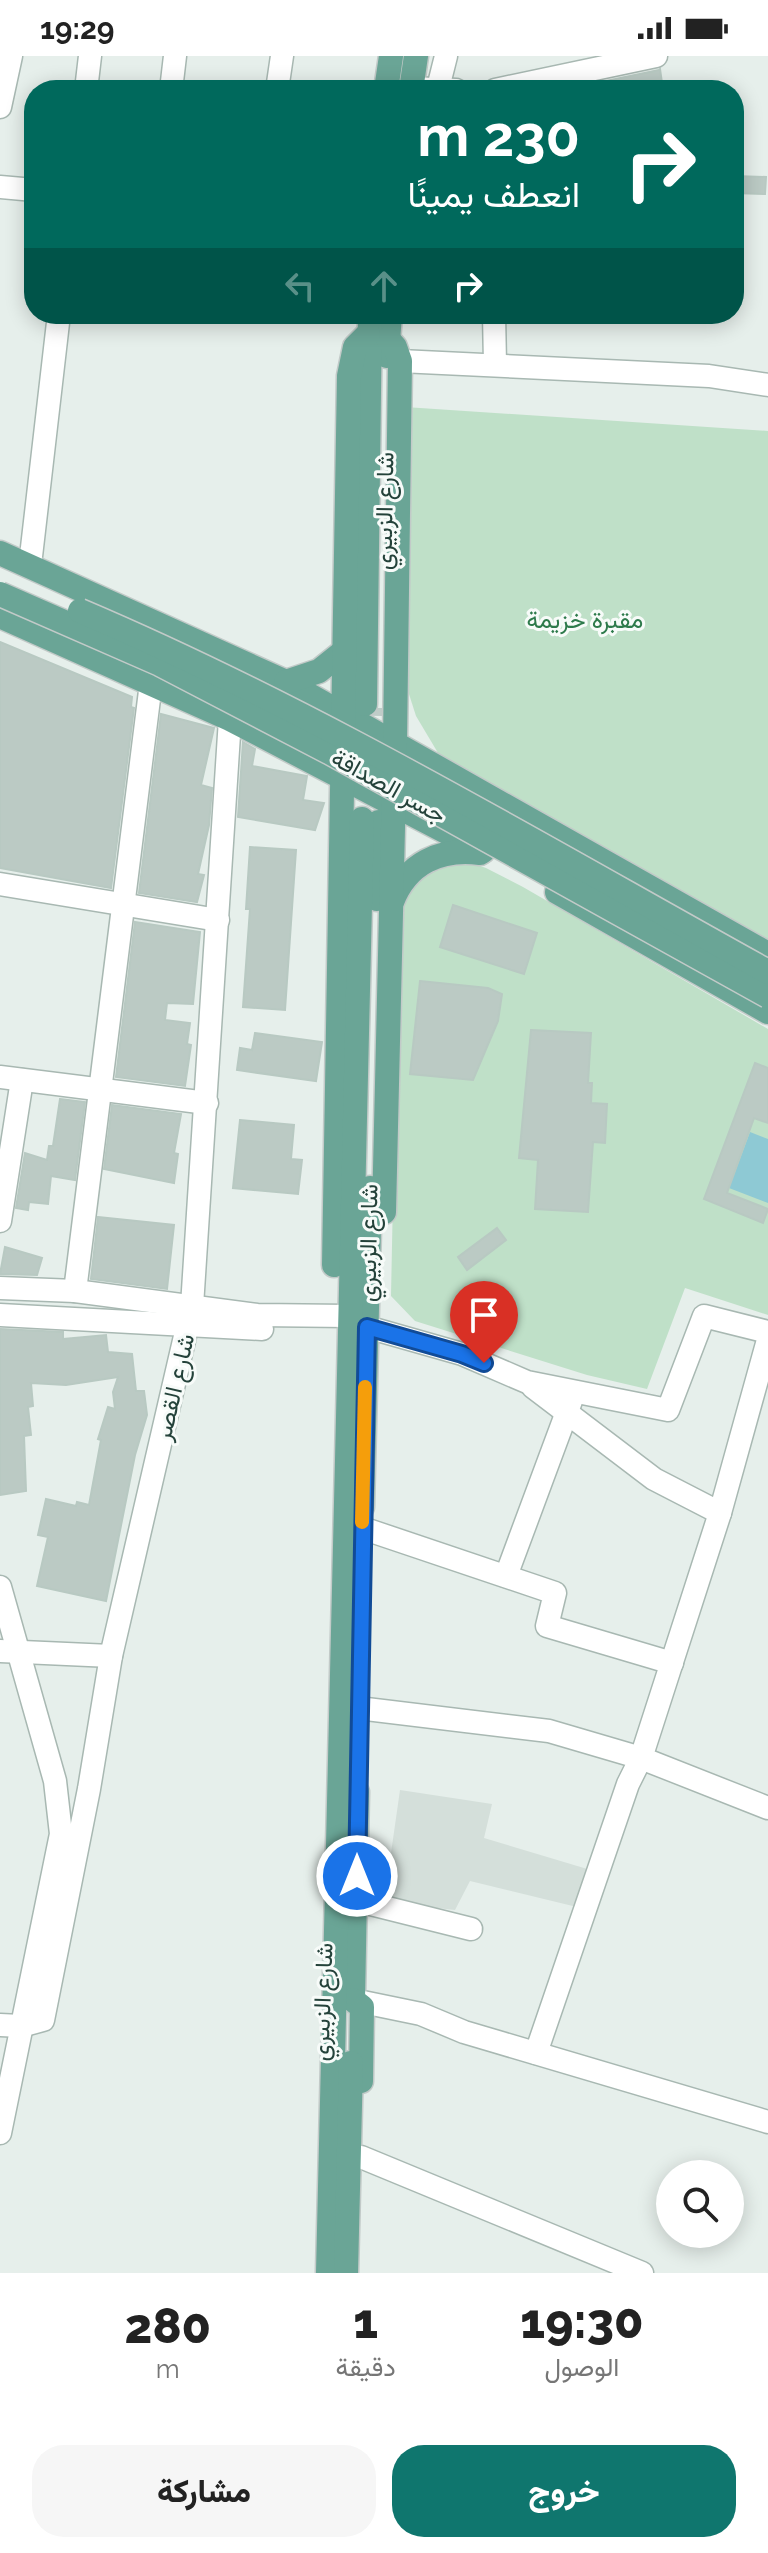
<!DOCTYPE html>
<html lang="ar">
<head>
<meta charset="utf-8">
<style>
	:root { --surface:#fff; --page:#f6f6f6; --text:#222; --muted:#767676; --accent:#0f766e }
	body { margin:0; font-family:Raleway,Vazirmatn,sans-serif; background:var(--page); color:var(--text); direction:rtl; height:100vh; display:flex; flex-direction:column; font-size:30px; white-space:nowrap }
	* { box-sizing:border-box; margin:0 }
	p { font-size:26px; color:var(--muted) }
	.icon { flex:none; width:44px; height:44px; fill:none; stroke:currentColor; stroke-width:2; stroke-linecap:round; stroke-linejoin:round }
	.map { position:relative; height:2217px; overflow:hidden; direction:ltr }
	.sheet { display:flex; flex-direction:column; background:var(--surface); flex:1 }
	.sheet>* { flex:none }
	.hud { position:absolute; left:24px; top:24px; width:720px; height:244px; border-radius:32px; box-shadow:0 4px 20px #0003; direction:rtl; background:#00695c; color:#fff; overflow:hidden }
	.tools { position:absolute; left:656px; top:2104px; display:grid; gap:16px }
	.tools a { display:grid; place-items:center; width:88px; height:88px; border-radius:50%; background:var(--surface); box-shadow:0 4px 20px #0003; font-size:40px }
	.pin { position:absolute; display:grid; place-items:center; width:68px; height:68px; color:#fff; margin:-82px -34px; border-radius:50% 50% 50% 0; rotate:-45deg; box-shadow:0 0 8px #0007 }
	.pin .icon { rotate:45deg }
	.me { position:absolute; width:88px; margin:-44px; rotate:0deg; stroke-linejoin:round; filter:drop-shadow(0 0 6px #0008) }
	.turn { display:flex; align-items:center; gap:28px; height:168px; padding:0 32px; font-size:36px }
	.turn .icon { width:104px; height:104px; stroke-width:2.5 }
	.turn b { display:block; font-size:56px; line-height:68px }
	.lanes { display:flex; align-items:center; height:76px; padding:0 32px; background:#0003; justify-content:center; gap:40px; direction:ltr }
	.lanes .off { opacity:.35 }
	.eta { display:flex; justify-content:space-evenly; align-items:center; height:136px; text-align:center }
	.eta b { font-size:48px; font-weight:800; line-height:56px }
	.cta { display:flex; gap:16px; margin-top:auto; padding:16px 32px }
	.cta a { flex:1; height:92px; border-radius:32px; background:var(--accent); color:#fff; font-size:32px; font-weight:800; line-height:92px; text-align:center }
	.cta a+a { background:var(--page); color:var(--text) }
	.status { display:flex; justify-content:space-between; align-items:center; height:56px; padding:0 40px; background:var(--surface); direction:ltr }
	.status svg { height:22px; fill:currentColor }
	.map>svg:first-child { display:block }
	.built { fill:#d4dfda }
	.green { fill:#bfe0c8 }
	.water { fill:#8ec9d4 }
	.building { fill:#bbcac4; stroke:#b8c9c2; stroke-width:2 }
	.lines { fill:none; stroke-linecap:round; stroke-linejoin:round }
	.major-tunnel { stroke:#bfccc8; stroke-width:24; stroke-dasharray:24 12; stroke-linecap:butt }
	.minor-casing { stroke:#a8b8b2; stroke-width:25 }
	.major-casing { stroke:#c2cac8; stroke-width:27 }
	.minor { stroke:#fff; stroke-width:22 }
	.major { stroke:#6aa596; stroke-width:24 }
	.major-bridge-casing { stroke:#c2cac8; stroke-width:27; stroke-linecap:butt }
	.major-bridge { stroke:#6aa596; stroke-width:24 }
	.route-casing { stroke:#114b97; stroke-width:20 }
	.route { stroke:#1a73e8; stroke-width:14 }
	.slow { stroke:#f59e0b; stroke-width:14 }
	.labels { text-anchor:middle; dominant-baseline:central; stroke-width:6; stroke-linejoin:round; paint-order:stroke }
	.street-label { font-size:24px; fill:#24423a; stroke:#f7fbf9 }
	.park-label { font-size:24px; fill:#2d7a4b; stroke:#f7fbf9 }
</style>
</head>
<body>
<div class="status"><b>19:29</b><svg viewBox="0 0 49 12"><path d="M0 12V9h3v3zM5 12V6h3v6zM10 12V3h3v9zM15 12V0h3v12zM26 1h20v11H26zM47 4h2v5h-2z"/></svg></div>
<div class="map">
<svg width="768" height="2217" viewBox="0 0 768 2217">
	<rect width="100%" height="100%" fill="#e6efeb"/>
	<polygon class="built" points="400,1734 492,1748 484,1782 594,1815 581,1852 470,1825 455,1854 384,1846"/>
	<g class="green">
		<polygon points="405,351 768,375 768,890 441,702 416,660 400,610"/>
		<path d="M 457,802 L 486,812 L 523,831 L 768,973 L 768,1259 L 685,1232 L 647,1333 L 587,1319 L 415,1265 L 391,1240 L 398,890 C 403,828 395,824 457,802 Z"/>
	</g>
	<polygon class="water" points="750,1076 768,1083 768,1147 729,1132"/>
	<g class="building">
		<polygon points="660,13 663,34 563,34 659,14"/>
		<polygon points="734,120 766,121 765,138 734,137"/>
		<polygon points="0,586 132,641 131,651 134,652 111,832 0,812"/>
		<polygon points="161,658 214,672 201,729 212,732 209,769 198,818 204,819 197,846 139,837"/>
		<polygon points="243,686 255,693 252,710 307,720 303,744 324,747 315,774 238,761"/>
		<polygon points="250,791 296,794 285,954 243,951 250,853 246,853"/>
		<polygon points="453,849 537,877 524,918 440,891"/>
		<polygon points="135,866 200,876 193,948 167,947 165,964 190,967 187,988 191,989 185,1030 116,1021"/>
		<polygon points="420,925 488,932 502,938 498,965 473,1024 410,1018"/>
		<polygon points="531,974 591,977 588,1027 592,1027 591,1047 607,1048 605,1087 593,1086 588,1156 535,1153 538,1104 519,1102"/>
		<polygon points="255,977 322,986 316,1025 237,1014 240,992 252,994"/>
		<polygon points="755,1007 768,1012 768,1067 754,1062 727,1137 768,1153 763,1167 704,1143"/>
		<polygon points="60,1043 85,1046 75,1124 51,1120 48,1148 29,1146 28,1154 16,1152 25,1097 47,1104 49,1090 53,1090"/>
		<polygon points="112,1049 181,1058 174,1097 178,1098 174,1127 104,1113"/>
		<polygon points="240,1064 294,1069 291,1103 302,1104 298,1138 233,1132"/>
		<polygon points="98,1161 174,1169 167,1233 91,1223"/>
		<polygon points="497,1172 506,1184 467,1214 458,1201"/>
		<polygon points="5,1191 42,1202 37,1219 0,1218"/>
		<polygon points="0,1273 63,1276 63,1283 106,1279 108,1296 132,1298 136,1335 144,1335 147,1359 135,1399 106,1545 37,1530 48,1481 38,1479 46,1443 76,1450 77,1446 89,1449 101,1384 98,1383 108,1351 115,1353 113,1336 118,1321 66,1329 31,1327 33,1350 28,1351 31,1379 24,1380 26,1435 0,1439"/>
	</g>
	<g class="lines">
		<polyline class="major-tunnel" points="381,696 382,652"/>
		<g class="minor-casing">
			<g id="minor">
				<polyline points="411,32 456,34"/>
				<polyline points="438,32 446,0"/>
				<polyline points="86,34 90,0"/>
				<polyline points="171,34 175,0"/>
				<polyline points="277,34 282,0"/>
				<polyline points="495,34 656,0"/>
				<polyline points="0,51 11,0"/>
				<polyline points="0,131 34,134"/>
				<polyline points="494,258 495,308"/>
				<polyline points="400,305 709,320 768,329"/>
				<polyline points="30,509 59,258"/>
				<polyline points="0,828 218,864"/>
				<polyline points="0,1021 207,1047"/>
				<polyline points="0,1165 22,1024"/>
				<polyline points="0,1232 75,1235 257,1259 349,1260"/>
				<polyline points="75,1235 151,627"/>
				<polyline points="0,1259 262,1273"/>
				<polyline points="367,1271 462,1298 527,1326 668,1354 704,1260 768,1276"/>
				<polyline points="533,1331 654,1423 720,1457"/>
				<polyline points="362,1472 555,1537 547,1570 672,1607"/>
				<polyline points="506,1520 571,1345"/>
				<polyline points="0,1531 55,1725 61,1778 0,2077"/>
				<polyline points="0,1595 111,1600"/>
				<polyline points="358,1652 549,1675 641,1702 768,1752"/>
				<polyline points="357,1848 371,1848 471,1873"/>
				<polyline points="353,1944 421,1958 464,1976 768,2066"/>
				<polyline points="0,1969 21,1970 43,1964 89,1733 111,1600 192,1250 230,663"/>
				<polyline points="536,1997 628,1728 641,1702 720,1457 768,1284"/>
				<polyline points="361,2101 642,2217"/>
			</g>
		</g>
		<g class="major-casing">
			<g id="major">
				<polyline points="386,34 391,0"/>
				<polyline points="411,34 416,0"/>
				<polyline points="387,300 390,258"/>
				<polyline points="0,497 286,626 768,898"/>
				<polyline points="0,560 230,663 483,795"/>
				<polyline points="286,626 319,615 344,595"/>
				<polyline points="365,648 370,258"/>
				<polyline points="557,836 768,956"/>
				<polyline points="377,843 379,766"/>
				<path d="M 392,846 C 407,807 440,792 480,797"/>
				<polyline points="384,1156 395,686 400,305 395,291 388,283"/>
				<polyline points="334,1209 349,320 355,291 368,278"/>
				<polyline points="362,1451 370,1132"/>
				<polyline points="353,1943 357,1736"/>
				<polyline points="353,1944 362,1951 361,2025"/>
				<polyline points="328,2217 362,763"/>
				<polyline points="346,2217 351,2007"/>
			</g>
		</g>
		<use href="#minor" class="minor"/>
		<use href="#major" class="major"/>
		<g class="major-bridge-casing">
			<g id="major-bridge">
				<polyline points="0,538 160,608 329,696 768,940"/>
				<path d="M 80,555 C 318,656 542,791 768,916"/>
			</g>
		</g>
		<use href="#major-bridge" class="major-bridge"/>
	</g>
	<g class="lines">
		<g class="route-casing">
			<polyline id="route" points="357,1820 367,1271 462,1298 484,1307"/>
		</g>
		<use href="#route" class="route"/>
		<polyline class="slow" points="362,1466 365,1331"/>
	</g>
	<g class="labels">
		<g class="street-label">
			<text transform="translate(384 455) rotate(-89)">شارع الزبيري</text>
			<text transform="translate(389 730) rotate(29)">جسر الصداقة</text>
			<text transform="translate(368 1187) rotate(-89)">شارع الزبيري</text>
			<text transform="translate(174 1331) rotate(-77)">شارع القصر</text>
			<text transform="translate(322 1946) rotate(-88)">شارع الزبيري</text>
		</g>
		<g class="park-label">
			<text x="585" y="563">مقبرة خزيمة</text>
		</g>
	</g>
</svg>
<div class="tools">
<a><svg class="icon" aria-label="search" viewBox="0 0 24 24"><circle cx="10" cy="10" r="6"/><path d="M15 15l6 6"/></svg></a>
</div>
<div class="pin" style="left:484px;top:1307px;background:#d93025"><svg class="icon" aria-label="arrive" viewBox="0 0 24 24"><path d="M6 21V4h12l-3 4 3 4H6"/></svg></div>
<svg class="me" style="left:357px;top:1820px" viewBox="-20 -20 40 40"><circle r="17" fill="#1a73e8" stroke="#fff" stroke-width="3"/><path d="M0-11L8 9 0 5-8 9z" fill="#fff"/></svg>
<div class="hud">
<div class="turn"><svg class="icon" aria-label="right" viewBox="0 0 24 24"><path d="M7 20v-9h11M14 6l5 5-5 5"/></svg><div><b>230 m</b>انعطف يمينًا</div></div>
<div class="lanes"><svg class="icon off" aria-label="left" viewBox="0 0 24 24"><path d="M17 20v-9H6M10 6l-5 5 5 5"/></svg><svg class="icon off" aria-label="ahead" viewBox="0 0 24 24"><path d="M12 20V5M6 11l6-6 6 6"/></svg><svg class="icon" aria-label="right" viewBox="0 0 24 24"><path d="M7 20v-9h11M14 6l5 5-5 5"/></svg></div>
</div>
</div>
<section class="sheet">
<div class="eta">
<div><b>19:30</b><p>الوصول</p></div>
<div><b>1</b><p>دقيقة</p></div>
<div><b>280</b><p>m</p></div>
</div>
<div class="cta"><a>خروج</a><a>مشاركة</a></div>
</section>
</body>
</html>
